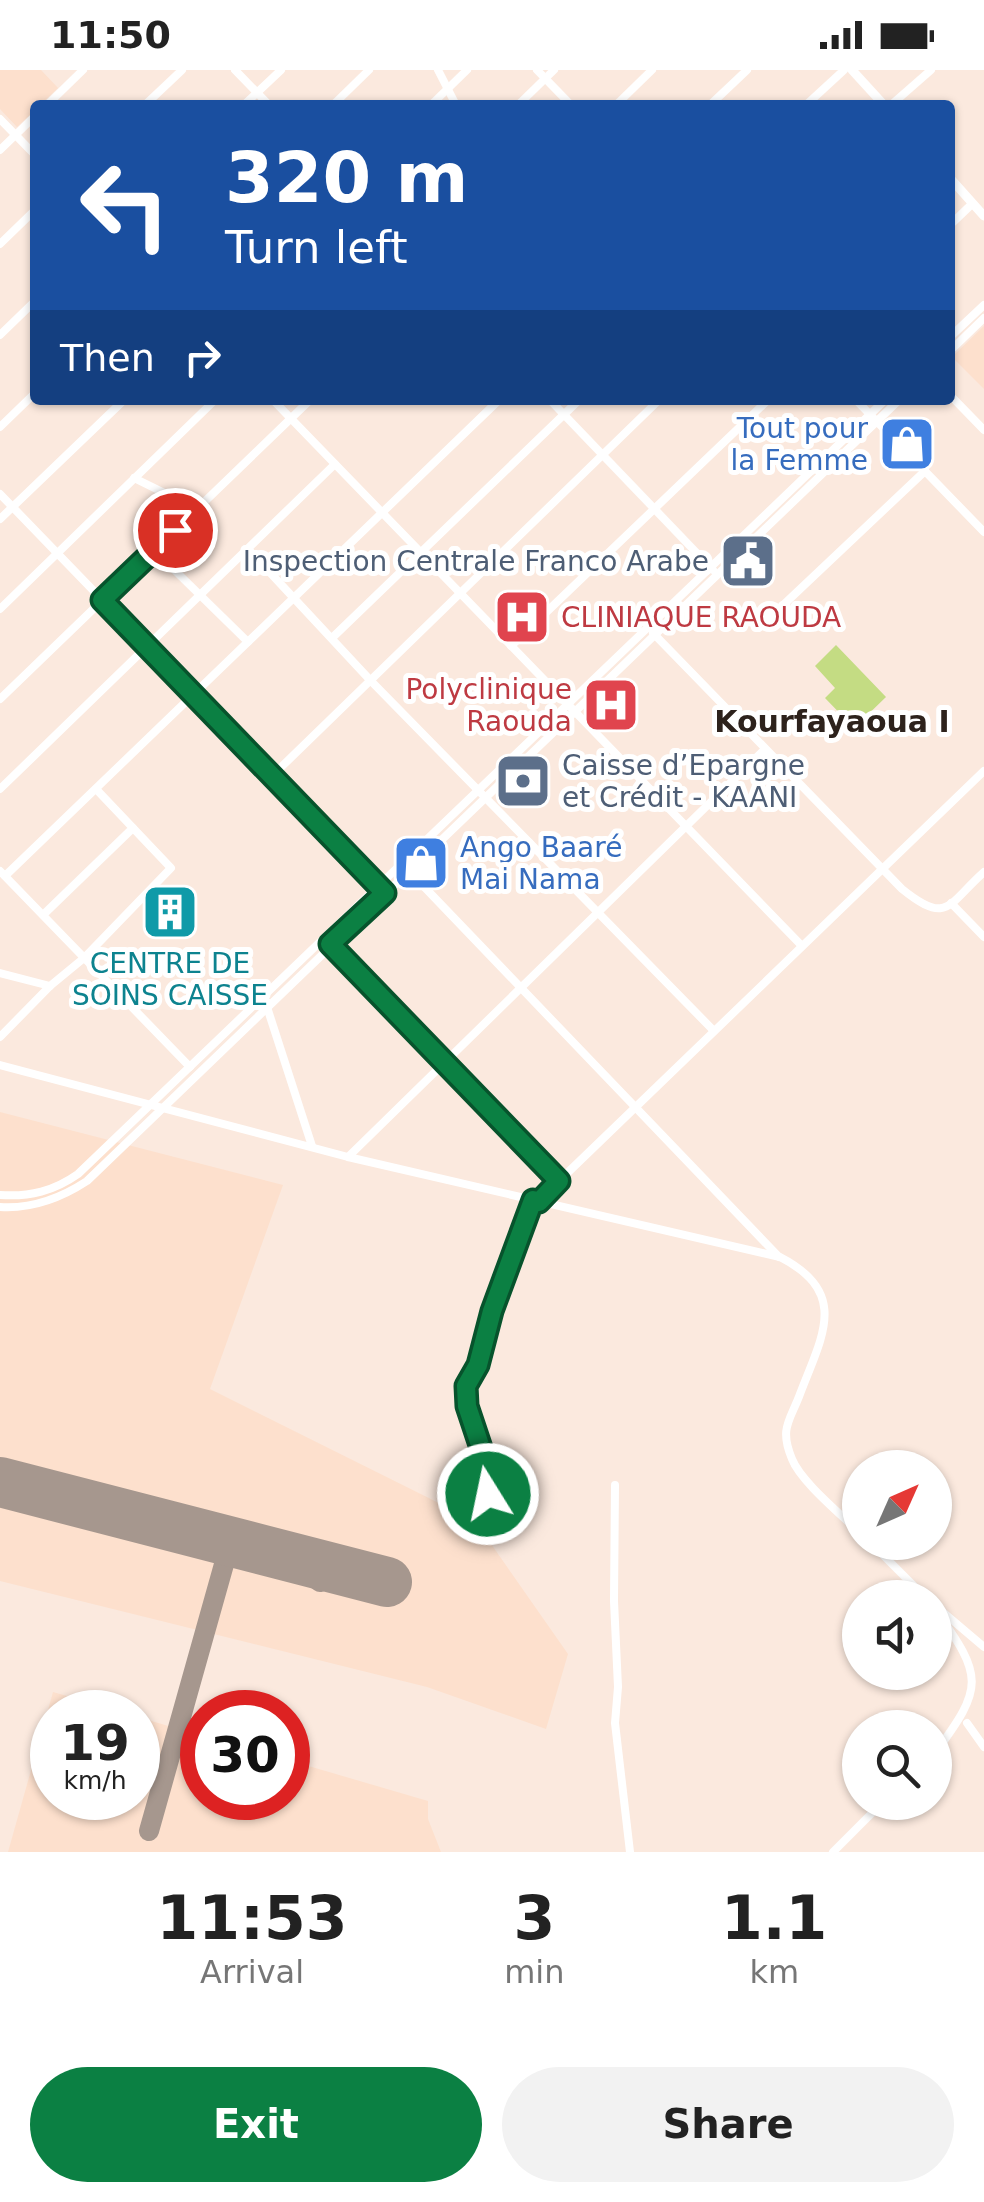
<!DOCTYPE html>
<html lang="en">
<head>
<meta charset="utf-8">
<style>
	:root { --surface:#fff; --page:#f2f2f2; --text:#222; --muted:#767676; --accent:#0b8043 }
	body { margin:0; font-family:"DejaVu Sans",sans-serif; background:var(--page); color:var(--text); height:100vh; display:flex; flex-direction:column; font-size:38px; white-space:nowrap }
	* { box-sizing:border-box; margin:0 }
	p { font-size:32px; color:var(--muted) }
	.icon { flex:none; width:55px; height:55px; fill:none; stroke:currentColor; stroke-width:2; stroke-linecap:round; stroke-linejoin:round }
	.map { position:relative; height:1782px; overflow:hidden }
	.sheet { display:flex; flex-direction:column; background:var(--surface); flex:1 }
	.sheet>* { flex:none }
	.banner { position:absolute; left:30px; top:30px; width:925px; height:305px; border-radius:10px; box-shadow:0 2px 8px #0004; background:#1a4fa0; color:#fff; overflow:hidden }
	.needle { width:65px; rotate:45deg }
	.controls { position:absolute; left:842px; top:1380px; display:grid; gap:20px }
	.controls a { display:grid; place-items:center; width:110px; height:110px; border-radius:50%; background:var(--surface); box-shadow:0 2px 8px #0004; font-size:50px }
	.speed { position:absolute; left:30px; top:1620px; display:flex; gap:20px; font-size:50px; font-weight:700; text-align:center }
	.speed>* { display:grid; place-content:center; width:130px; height:130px; border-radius:50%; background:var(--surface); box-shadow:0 2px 8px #0004; line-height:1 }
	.speed small { font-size:25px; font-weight:400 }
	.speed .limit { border:15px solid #d22; background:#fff; color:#111 }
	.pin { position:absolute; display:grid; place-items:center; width:85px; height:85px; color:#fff; margin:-42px; border:5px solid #fff; border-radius:50%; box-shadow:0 2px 10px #0007 }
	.me { position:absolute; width:110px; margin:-55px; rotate:350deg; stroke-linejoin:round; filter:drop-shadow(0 0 8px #0008) }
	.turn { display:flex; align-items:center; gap:35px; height:210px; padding:0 30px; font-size:45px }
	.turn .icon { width:130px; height:130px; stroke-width:2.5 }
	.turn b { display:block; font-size:70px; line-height:85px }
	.then { display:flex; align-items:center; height:95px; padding:0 30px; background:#0003; gap:20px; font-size:38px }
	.eta { display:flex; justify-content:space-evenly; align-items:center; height:170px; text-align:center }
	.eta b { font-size:60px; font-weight:800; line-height:70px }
	.primary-button { display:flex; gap:20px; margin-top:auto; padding:20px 30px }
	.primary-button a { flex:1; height:115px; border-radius:60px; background:var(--accent); color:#fff; font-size:40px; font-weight:800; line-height:115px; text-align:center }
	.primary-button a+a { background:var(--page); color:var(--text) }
	.status { display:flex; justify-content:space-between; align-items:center; height:70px; padding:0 50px; background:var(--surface); direction:ltr }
	.status svg { height:28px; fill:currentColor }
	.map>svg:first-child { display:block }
	.built { fill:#fde0cd }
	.green { fill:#c4dc83 }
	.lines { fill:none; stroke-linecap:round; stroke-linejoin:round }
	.taxiway { stroke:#a6978e; stroke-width:20 }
	.runway { stroke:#a6978e; stroke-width:50 }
	.minor { stroke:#fff; stroke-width:8 }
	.major { stroke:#fff; stroke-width:9 }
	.route-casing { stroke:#07532c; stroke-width:25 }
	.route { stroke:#0b8043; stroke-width:18 }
	.labels { text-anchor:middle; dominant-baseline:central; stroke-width:10; stroke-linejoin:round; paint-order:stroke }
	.shop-label { font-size:28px; fill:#366cbe; stroke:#fff; text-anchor:end }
	.service-label { font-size:28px; fill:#4e5e75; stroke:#fff; text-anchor:end }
	.health-label { font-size:28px; fill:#be3a42; stroke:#fff; text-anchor:start }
	.culture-label { font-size:28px; fill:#0d838f; stroke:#fff }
	.neighbourhood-label { font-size:30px; font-weight:bold; fill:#2d221c; stroke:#fff }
</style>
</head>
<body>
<div class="status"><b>11:50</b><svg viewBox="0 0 49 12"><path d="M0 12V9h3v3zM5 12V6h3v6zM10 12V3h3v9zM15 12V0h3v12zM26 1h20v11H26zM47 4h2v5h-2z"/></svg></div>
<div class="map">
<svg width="984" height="1782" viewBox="0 0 984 1782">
	<rect width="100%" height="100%" fill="#fbe9de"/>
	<g class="built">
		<polygon points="0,0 41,0 58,18 40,35 35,35 35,40 17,57 0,39"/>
		<polygon points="984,256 984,319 952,287"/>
		<polygon points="0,1042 283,1115 210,1319 475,1451 568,1584 546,1659 427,1617 0,1511"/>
		<polygon points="53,1622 122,1642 52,1642 52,1728 138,1728 138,1647 202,1666 202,1728 288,1728 288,1690 428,1731 428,1749 441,1782 8,1782"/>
	</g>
	<polygon class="green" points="836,575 886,627 854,658 825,628 835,618 815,596"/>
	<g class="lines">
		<g class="taxiway">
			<polyline points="278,1486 292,1491 320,1512"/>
			<polyline points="312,1493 347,1487"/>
			<polyline points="149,1761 230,1473"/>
		</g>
		<polyline class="runway" points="0,1412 387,1512"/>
		<g class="minor">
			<polyline points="235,0 269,35"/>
			<polyline points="438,0 456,35"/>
			<polyline points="537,0 571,35"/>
			<polyline points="47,35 83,0"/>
			<polyline points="145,35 182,0"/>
			<polyline points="244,35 281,0"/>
			<polyline points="333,35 369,0"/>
			<polyline points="431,35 467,0"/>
			<polyline points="518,35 554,0"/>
			<polyline points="616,35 652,0"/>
			<polyline points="710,35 747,0"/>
			<polyline points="806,35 844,0"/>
			<polyline points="891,35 931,0"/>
			<polyline points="0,49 35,85"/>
			<polyline points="0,80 35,46"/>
			<polyline points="950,155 972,134"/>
			<polyline points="0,174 35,140"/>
			<polyline points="0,265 35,231"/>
			<polyline points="950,267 984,235"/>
			<polyline points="950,281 984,248"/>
			<polyline points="950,325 984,360"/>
			<polyline points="273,330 802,876"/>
			<polyline points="550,330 713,500"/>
			<polyline points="856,330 984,462"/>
			<polyline points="0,357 35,323"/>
			<polyline points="134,408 197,439"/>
			<polyline points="0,424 379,816"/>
			<polyline points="0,449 124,330"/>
			<polyline points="248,479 371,611 714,961"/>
			<polyline points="154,480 248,572"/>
			<polyline points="0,539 215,330"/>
			<polyline points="762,555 925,401"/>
			<path d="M 653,563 L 902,819 C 948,856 948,834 984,802"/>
			<polyline points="332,568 579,330"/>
			<polyline points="511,576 768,330"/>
			<polyline points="0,629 310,330"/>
			<polyline points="272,706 659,330"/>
			<polyline points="0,719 335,394"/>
			<polyline points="408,800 779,1187"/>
			<polyline points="0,801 190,997"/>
			<polyline points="5,806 499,330"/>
			<polyline points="951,833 984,867"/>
			<polyline points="43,845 133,758"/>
			<polyline points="330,873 559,1111 539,1132"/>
			<polyline points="0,903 50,916"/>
			<polyline points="266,934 312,1076"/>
			<polyline points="0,967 50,916 84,888 171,798 96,719"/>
			<path d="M 0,995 L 348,1087 L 780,1187 C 850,1223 822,1266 800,1324 C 790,1351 779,1358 792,1389 C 801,1412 842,1445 860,1463"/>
			<polyline points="348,1087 765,679"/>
			<polyline points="559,1111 984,701"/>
			<path d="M 0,1125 C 30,1127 54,1121 78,1104 L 885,330"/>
			<path d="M 0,1137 C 31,1139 61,1128 87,1111 L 899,330"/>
			<polyline points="615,1415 614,1531 618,1617 615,1653 630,1782"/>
			<polyline points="474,1449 488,1423 489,1405 467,1336 466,1316 478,1295 492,1241 533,1130"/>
			<polyline points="870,1472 926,1528"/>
			<polyline points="938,1538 984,1577"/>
			<path d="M 935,1539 C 984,1607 984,1617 935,1683"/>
			<polyline points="967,1653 984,1677"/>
			<polyline points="833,1782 883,1732"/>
		</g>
		<g class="major">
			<polyline points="852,0 884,35"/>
			<polyline points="950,108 984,146"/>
		</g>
	</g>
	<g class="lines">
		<g class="route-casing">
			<polyline id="route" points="175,460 102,530 385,823 330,874 559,1111 539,1132 533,1130 492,1241 478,1295 466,1316 467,1336 490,1405 488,1424"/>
		</g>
		<use href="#route" class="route"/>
	</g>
	<defs>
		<g id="shop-square" transform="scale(2.875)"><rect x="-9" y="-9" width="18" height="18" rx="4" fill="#3f7fe0" stroke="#fff"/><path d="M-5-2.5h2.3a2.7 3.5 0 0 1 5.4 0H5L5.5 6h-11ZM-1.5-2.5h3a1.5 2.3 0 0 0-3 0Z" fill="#fff"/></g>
		<g id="civic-square" transform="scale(2.875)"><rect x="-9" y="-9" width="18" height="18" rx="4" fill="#5c6f8a" stroke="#fff"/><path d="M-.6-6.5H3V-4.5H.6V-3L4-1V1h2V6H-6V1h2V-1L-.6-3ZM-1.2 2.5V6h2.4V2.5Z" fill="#fff"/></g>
		<g id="hospital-square" transform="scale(2.875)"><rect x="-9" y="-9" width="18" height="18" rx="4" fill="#e0444e" stroke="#fff"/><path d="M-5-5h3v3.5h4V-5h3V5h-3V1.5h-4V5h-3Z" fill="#fff"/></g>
		<g id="bank-square" transform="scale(2.875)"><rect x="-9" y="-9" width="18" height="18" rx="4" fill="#5c6f8a" stroke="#fff"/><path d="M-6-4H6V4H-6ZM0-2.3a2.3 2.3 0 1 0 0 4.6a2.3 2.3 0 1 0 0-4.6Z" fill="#fff"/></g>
		<g id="building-square" transform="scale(2.875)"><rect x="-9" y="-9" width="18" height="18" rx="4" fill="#0f9aa8" stroke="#fff"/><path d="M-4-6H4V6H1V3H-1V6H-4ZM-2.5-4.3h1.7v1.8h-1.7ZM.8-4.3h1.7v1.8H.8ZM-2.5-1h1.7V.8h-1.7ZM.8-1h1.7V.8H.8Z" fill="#fff"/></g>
	</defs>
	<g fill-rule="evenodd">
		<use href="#shop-square" x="907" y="374"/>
		<use href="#civic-square" x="748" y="491"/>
		<use href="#hospital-square" x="522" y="547"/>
		<use href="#hospital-square" x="611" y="635"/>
		<use href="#bank-square" x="523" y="711"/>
		<use href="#shop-square" x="421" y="793"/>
		<use href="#building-square" x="170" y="842"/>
	</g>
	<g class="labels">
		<g class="shop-label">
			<text x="868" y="358">Tout pour<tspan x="868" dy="32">la Femme</tspan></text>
			<text x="460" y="777" text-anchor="start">Ango Baaré<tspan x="460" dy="32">Mai Nama</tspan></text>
		</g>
		<g class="service-label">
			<text x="709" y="491">Inspection Centrale Franco Arabe</text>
			<text x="562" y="695" text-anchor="start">Caisse d’Epargne<tspan x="562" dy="32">et Crédit - KAANI</tspan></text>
		</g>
		<g class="health-label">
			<text x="561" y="547">CLINIAQUE RAOUDA</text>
			<text x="572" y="619" text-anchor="end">Polyclinique<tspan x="572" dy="32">Raouda</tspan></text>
		</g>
		<g class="culture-label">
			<text x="170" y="893">CENTRE DE<tspan x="170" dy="32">SOINS CAISSE</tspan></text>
		</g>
		<g class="neighbourhood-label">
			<text x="832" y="651">Kourfayaoua I</text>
		</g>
	</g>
</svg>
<div class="controls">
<a><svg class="needle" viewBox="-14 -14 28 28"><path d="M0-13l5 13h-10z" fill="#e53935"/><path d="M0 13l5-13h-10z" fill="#767676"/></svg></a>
<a><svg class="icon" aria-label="sound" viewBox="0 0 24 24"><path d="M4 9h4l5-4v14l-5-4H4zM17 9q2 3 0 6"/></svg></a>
<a><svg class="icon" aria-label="search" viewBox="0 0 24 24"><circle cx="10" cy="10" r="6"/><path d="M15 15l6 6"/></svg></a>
</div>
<div class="speed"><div>19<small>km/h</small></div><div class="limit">30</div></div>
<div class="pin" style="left:175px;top:460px;background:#d93025"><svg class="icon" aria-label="arrive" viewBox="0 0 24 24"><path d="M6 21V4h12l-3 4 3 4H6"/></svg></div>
<svg class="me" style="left:488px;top:1424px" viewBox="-20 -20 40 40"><circle r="17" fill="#0b8043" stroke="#fff" stroke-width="3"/><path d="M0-11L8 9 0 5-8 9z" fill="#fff"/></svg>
<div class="banner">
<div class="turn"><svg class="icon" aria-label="left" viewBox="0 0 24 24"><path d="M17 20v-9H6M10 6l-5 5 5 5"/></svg><div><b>320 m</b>Turn left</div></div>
<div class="then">Then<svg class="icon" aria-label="right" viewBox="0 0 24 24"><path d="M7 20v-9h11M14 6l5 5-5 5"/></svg></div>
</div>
</div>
<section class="sheet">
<div class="eta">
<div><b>11:53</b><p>Arrival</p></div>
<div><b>3</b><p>min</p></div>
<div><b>1.1</b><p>km</p></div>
</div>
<div class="primary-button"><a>Exit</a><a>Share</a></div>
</section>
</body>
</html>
